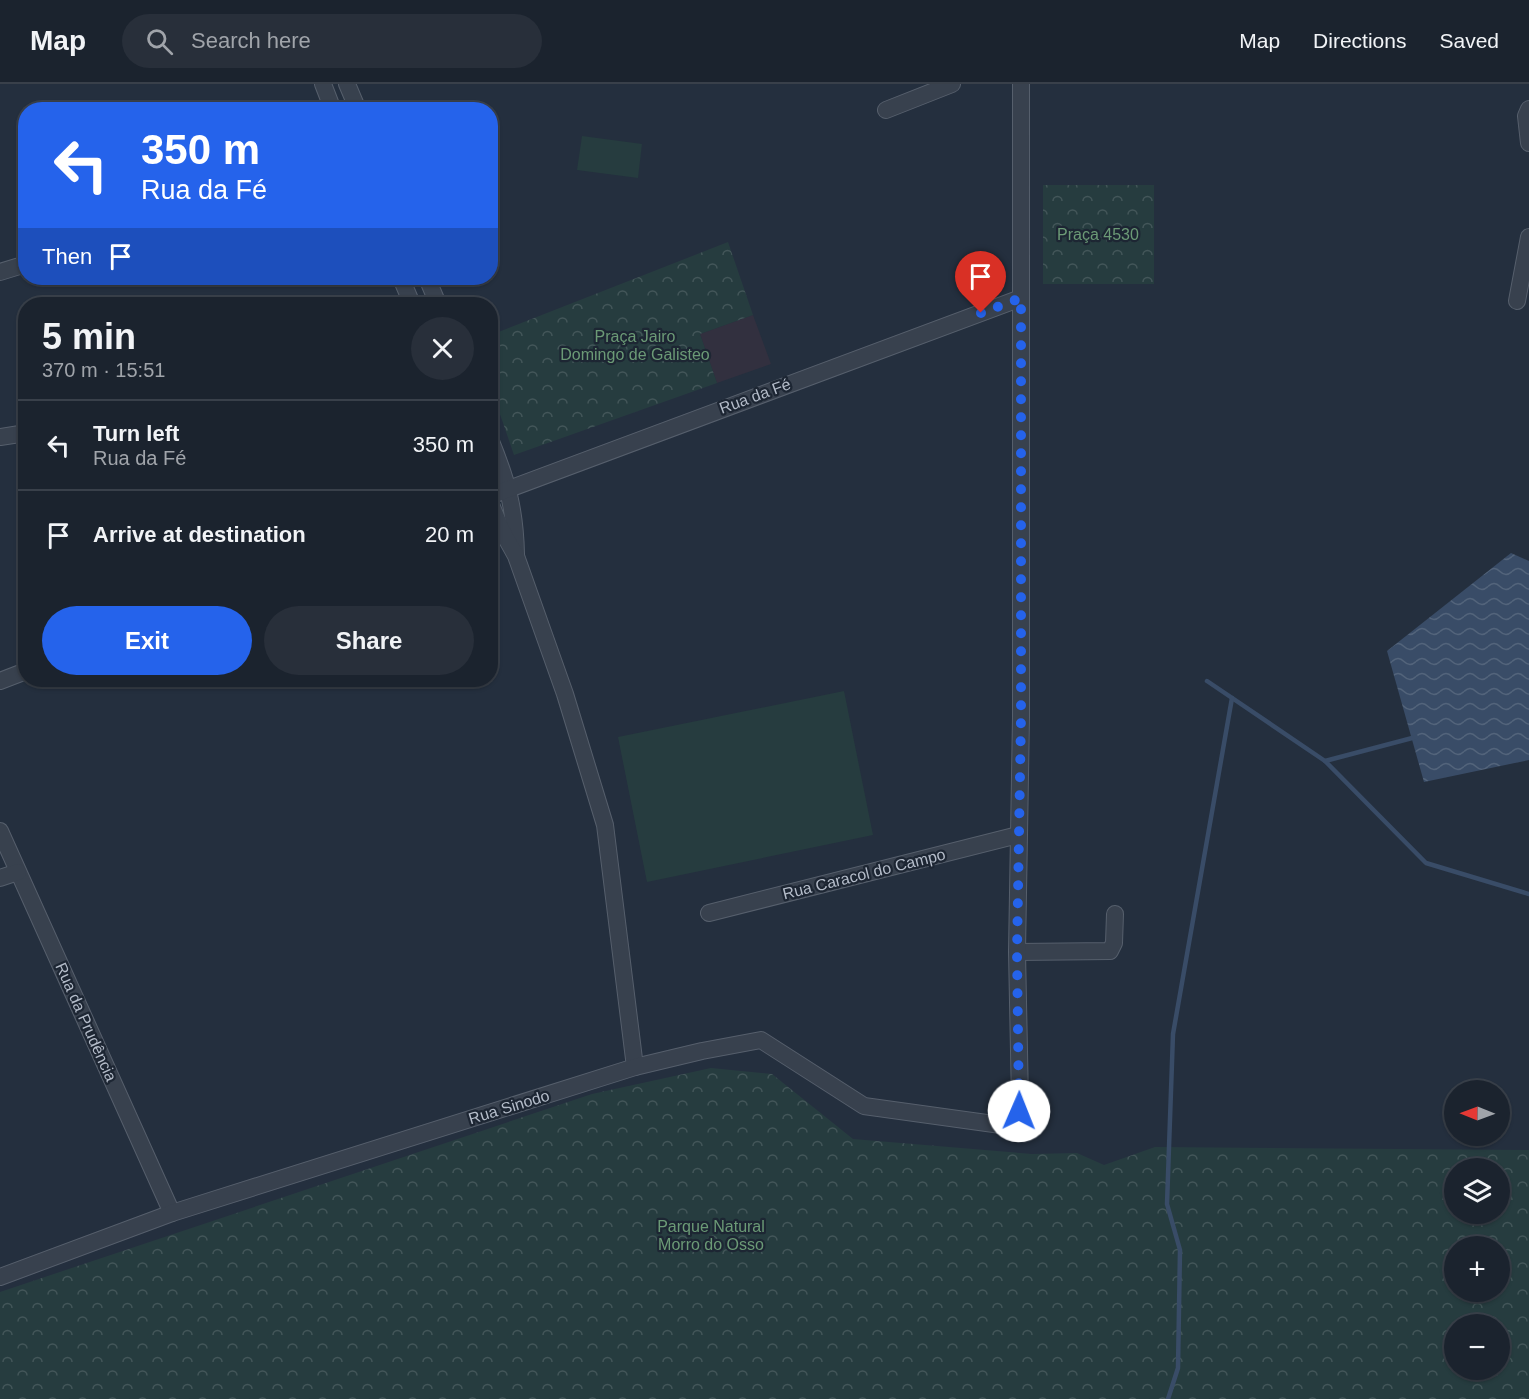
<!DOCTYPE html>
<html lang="en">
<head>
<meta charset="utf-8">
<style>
	:root { --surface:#1b232e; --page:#282f3a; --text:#f1f3f6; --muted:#a0a4aa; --line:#39404a; --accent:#2563eb }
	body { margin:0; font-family:Arial,sans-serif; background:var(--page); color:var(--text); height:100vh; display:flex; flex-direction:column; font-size:22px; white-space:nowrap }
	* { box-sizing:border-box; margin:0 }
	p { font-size:20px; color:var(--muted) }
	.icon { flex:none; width:33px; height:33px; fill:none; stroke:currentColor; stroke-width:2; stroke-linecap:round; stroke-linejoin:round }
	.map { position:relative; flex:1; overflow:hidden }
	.side { position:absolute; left:18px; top:213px; width:480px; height:390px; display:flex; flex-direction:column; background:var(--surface); border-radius:24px; box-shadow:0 2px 4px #0004,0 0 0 2px var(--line) }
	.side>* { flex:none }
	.banner { position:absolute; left:18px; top:18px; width:480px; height:183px; border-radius:24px; box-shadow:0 2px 4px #0004,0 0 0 2px var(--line); background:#2563eb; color:#fff; overflow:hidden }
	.needle { width:39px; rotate:271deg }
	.fabs { position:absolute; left:1444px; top:996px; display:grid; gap:12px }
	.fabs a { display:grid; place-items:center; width:66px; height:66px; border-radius:50%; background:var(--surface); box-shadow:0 2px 4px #0004,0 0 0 2px var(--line); font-size:30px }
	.pin { position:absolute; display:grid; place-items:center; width:51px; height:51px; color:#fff; margin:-62px -26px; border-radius:50% 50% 50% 0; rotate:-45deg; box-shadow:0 0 6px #0007 }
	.pin .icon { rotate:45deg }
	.me { position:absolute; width:66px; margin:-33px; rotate:1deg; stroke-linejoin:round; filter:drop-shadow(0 0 4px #0008) }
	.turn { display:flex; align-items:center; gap:21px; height:126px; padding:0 24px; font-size:27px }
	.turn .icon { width:78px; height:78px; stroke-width:2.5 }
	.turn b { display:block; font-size:42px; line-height:51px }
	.then { display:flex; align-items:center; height:57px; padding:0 24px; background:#0003; gap:12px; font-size:22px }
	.round { display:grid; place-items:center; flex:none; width:63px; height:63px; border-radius:32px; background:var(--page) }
	.summary { display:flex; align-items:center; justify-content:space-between; height:102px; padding:0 24px }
	h1 { font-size:36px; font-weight:800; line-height:45px }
	.button { display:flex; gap:12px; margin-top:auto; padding:12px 24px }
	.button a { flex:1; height:69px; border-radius:36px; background:var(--accent); color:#fff; font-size:24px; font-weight:800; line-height:69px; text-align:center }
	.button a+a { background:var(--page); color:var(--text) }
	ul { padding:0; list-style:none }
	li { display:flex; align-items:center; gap:18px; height:90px; padding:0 24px; border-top:2px solid var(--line) }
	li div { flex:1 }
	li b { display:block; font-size:22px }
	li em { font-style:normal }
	header { display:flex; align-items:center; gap:36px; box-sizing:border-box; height:84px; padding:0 30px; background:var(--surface); border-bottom:2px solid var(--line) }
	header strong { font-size:28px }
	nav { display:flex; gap:33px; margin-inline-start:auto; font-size:21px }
	.search { width:420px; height:54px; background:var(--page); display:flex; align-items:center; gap:15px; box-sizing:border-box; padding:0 21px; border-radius:33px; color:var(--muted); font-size:22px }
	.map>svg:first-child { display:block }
	.medical { fill:#32303f }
	.grass { fill:#263c3f }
	.forest { fill:url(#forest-crowns); fill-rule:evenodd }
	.water { fill:url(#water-waves) }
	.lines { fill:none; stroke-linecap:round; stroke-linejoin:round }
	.stream { stroke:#394c67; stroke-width:4.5 }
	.minor-casing { stroke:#565f6c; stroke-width:18 }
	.minor { stroke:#38414e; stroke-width:16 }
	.route { stroke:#2563eb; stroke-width:10; stroke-dasharray:0 18 }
	.labels { text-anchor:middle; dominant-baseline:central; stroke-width:4.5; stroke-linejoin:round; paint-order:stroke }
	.park-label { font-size:16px; fill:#6b9a76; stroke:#1d2633 }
	.street-label { font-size:16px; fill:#b4bcc9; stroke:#1d2633 }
</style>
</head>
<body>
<header>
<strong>Map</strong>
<div class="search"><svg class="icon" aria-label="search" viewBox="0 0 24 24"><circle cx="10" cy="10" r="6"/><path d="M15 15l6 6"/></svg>Search here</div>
<nav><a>Map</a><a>Directions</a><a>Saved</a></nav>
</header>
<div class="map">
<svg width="1529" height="1315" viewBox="0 0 1529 1315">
	<defs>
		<pattern id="forest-crowns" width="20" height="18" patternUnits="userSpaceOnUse" patternTransform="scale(1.5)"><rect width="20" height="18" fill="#263c3f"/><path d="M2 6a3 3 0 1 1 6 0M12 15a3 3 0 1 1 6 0" fill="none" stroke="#435659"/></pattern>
		<pattern id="water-waves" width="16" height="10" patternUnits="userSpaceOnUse" patternTransform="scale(1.5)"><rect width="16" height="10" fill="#394c67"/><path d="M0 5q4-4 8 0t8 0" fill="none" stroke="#53647b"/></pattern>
	</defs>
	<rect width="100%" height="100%" fill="#242f3e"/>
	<polygon class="medical" points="753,231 771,280 717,299 700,250"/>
	<g class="grass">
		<polygon points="582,52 642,60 638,94 577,86"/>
		<polygon points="844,607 873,751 647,798 618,653"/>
	</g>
	<g class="forest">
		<rect x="1043" y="101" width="111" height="99"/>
		<polygon points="728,158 753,231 700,250 717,299 514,371 491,304 491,251"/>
		<path d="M 711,984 L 772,990 L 853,1055 L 1032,1070 L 1077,1069 L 1104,1081 L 1155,1063 L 1529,1066 L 1529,1315 L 0,1315 L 0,1208 L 592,1010 ZM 1500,1084 L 1500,1130 L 1455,1130 L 1455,1084 ZM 1500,1162 L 1500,1208 L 1455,1208 L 1455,1162 ZM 1500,1240 L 1500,1286 L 1455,1286 L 1455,1240 Z"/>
	</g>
	<polygon class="water" points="1511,469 1529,477 1529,676 1424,698 1387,567"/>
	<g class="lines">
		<g class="stream">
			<polyline points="1207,597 1325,677 1426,779 1529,810"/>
			<polyline points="1325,677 1416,653"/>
			<polyline points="1168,1315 1178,1284 1180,1166 1167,1120 1173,950 1232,614"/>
		</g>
		<g class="minor-casing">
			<g id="minor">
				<polyline points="323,0 333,26"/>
				<polyline points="347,0 358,26"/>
				<polyline points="1529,25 1526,32 1529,59"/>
				<polyline points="886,26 952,0"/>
				<polyline points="0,188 26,180"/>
				<polyline points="401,194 412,220"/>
				<polyline points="427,194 438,220"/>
				<polyline points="1517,217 1529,153"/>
				<polyline points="0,353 26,349"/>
				<path d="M 490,355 C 507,396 515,425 516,470"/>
				<polyline points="490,412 1021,214"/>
				<polyline points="490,418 501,445 516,472 565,610 605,741 635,983"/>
				<polyline points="0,597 26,587"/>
				<polyline points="0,747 172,1129"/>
				<polyline points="0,794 18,788"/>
				<polyline points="709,829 1018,751"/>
				<polyline points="1017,868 1110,867 1114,859 1115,830"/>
				<path d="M 0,1193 L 172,1129 L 635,983 L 702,967 L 761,956 L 864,1022 L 1001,1041 C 1015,1039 1019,1031 1020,1017 L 1017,868 L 1021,633 L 1021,0"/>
			</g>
		</g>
		<use href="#minor" class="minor"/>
	</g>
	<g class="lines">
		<polyline class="route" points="981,229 1021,214 1021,633 1017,868 1019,1027"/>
	</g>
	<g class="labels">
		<g class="park-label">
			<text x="1098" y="150">Praça 4530</text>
			<text x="635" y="252">Praça Jairo<tspan x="635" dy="18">Domingo de Galisteo</tspan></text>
			<text x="711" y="1142">Parque Natural<tspan x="711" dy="18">Morro do Osso</tspan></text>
		</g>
		<g class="street-label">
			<text transform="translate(755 312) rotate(-20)">Rua da Fé</text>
			<text transform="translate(864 790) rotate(-14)">Rua Caracol do Campo</text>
			<text transform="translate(86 938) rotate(66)">Rua da Prudência</text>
			<text transform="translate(509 1023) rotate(-17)">Rua Sinodo</text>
		</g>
	</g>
</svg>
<div class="fabs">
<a><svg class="needle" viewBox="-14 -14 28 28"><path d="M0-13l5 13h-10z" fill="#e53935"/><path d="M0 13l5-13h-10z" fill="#a0a4aa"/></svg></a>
<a><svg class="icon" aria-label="layers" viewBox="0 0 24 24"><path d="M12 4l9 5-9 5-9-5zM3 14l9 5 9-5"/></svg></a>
<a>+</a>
<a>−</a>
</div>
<div class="pin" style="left:981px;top:229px;background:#d93025"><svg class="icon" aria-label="arrive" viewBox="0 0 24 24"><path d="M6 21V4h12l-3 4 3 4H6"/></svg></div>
<svg class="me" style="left:1019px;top:1027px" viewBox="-20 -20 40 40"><circle r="19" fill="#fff"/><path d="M0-13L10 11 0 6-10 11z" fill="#2563eb"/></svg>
<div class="banner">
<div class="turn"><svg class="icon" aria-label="left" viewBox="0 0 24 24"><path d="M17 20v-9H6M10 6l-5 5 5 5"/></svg><div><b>350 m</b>Rua da Fé</div></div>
<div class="then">Then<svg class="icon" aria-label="arrive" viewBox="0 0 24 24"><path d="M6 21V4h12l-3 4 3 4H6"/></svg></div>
</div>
<section class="side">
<div class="summary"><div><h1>5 min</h1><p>370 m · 15:51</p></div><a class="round"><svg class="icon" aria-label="close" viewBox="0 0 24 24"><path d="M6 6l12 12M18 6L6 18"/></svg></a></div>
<ul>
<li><svg class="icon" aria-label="left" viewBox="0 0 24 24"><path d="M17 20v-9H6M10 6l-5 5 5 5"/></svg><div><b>Turn left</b><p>Rua da Fé</p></div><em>350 m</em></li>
<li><svg class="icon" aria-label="arrive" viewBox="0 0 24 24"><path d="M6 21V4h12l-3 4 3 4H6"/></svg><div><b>Arrive at destination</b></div><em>20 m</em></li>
</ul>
<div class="button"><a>Exit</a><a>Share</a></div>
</section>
</div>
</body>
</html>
